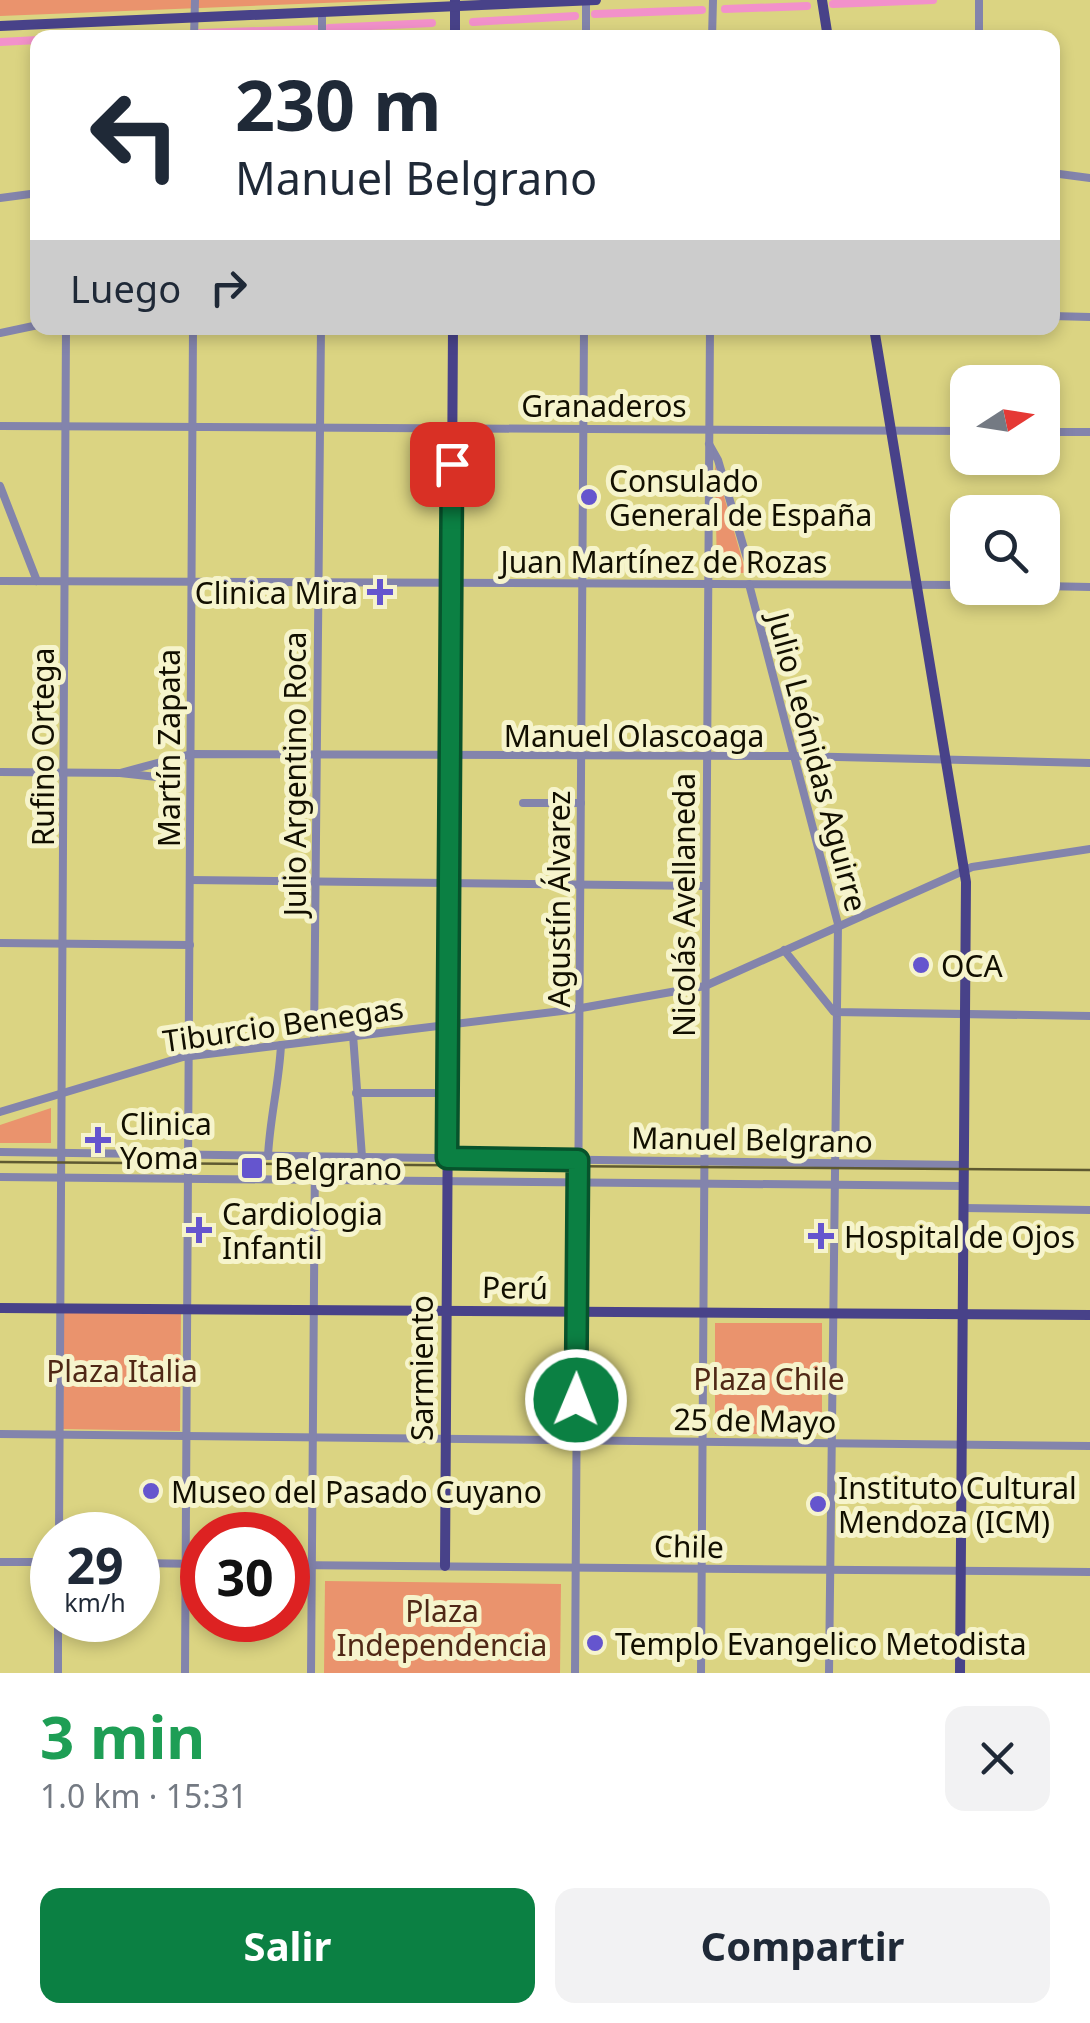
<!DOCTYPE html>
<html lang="es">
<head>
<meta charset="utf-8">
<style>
	:root { --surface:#fff; --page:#f2f2f3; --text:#1f2937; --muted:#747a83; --accent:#0b8043 }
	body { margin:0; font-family:"Noto Sans",sans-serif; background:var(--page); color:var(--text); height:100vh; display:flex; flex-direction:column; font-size:38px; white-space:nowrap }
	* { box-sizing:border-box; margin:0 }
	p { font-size:32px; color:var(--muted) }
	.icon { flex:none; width:55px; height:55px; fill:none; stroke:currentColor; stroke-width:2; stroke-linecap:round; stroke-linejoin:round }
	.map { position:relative; height:1673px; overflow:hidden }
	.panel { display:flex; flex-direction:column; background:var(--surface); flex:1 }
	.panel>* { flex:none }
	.banner { position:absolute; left:30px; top:30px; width:1030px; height:305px; border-radius:20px; box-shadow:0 5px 15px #0003; background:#fff; color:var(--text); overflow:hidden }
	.needle { width:65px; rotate:78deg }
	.controls { position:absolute; left:950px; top:365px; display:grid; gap:20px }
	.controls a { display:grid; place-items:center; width:110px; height:110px; border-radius:20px; background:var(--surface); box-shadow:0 5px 15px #0003; font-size:50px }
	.speed { position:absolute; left:30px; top:1512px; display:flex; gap:20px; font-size:50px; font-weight:700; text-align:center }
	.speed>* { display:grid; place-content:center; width:130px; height:130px; border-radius:50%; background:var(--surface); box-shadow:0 5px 15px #0003; line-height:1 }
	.speed small { font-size:25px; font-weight:400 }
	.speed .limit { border:15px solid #d22; background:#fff; color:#111 }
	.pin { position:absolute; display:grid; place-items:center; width:85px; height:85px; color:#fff; margin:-42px; border-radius:20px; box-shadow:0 5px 15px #0006 }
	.me { position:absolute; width:110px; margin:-55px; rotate:1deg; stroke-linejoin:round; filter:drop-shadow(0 0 8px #0008) }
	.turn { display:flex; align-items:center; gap:35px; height:210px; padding:0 40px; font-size:45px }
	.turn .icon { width:130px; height:130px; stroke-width:2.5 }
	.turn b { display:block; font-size:70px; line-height:85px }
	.then { display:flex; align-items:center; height:95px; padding:0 40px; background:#0003; gap:20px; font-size:38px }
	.round { display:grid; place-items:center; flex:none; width:105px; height:105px; border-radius:20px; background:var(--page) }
	.head { display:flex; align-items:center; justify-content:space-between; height:170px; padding:0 40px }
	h1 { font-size:60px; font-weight:700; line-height:75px; color:#1e9e55 }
	.button { display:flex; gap:20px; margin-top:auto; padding:20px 40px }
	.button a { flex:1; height:115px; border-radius:20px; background:var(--accent); color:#fff; font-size:40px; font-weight:700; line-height:115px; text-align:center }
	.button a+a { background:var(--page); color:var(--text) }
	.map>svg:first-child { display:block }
	.green { fill:#ea936d }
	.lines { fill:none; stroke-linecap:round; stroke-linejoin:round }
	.canal { stroke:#f291ca; stroke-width:8 }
	.minor { stroke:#8384ac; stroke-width:8 }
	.major { stroke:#484289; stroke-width:10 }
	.tram { stroke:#5e5931; stroke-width:2.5 }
	.route-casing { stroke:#07532c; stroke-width:25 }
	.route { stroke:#0b8043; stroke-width:18 }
	.poi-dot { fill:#6555ce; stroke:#f6f4cc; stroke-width:4 }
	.labels { text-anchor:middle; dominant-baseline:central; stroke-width:10; stroke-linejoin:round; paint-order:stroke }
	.street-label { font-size:30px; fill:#120f00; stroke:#f6f4cc }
	.poi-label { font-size:30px; fill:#120f00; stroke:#f6f4cc; text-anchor:start }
	.park-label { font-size:30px; fill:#502816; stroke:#f6f4cc }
</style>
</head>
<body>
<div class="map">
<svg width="1090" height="1673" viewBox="0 0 1090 1673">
	<rect width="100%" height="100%" fill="#dbd482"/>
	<g class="green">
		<polygon points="0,0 400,0 0,16"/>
		<polygon points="715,465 746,573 717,573"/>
		<polygon points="51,1108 51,1143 0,1143 0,1125"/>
		<polygon points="64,1310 181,1312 180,1431 63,1429"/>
		<rect x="715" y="1323" width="107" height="111"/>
		<polygon points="325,1581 561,1584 560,1673 324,1673"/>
	</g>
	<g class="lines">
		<g class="canal">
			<polyline points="833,4 933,0"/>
			<polyline points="725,9 807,6"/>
			<polyline points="595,14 702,10"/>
			<polyline points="473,22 575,16"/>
			<polyline points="329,28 432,23"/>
			<polyline points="200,33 316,29"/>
			<polyline points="100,38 188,34"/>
			<polyline points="0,42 38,40"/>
		</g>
		<g class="minor">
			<polyline points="194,38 195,0"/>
			<polyline points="322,38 322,13"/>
			<polyline points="586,38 586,0"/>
			<polyline points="712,38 713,0"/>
			<polyline points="979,38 979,0"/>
			<polyline points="1052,173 1090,178"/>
			<polyline points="0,198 38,193"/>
			<polyline points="1052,316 1090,317"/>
			<polyline points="0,333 38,325"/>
			<polyline points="0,426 968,431"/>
			<polyline points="1042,432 1090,432"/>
			<polyline points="709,444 718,460 751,572"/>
			<polyline points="0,486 37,581"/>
			<polyline points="0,581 968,585"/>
			<polyline points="749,584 838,924 829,1673"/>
			<polyline points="1042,586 1090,587"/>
			<polyline points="0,772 120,773 191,754 795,756 1090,763"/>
			<polyline points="120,773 175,779"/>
			<polyline points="523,803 581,803"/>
			<polyline points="190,880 705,886"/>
			<polyline points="0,943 190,945"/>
			<polyline points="784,950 834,1012 1090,1016"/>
			<polyline points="353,1035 362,1157"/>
			<polyline points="314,1040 321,328"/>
			<polyline points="356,1093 448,1093"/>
			<polyline points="0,1112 183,1057 570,1010 705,986 972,867 1090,849"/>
			<polyline points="0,1152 963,1165"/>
			<path d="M 268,1156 C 270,1117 279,1084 281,1045"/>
			<polyline points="0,1177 963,1186"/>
			<polyline points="963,1208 1090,1210"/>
			<polyline points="0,1434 1090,1446"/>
			<polyline points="59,1535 66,328"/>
			<polyline points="0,1562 52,1562"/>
			<polyline points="138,1563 202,1564"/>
			<polyline points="288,1565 1090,1572"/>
			<polyline points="58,1673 58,1620"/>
			<polyline points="185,1673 193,328"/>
			<polyline points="311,1673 315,1157"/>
			<polyline points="575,1673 584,328"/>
			<polyline points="701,1673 710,328"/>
		</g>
		<g class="major">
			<polyline points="455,0 455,38"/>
			<polyline points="822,0 828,38"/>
			<polyline points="0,26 596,0"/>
			<polyline points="874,328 966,882 960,1673"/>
			<polyline points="0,1308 1090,1315"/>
			<polyline points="445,1566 453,328"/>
		</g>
		<polyline class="tram" points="0,1162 1090,1170"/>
	</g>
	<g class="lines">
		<g class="route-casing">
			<polyline id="route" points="452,464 447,1158 578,1160 576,1400"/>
		</g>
		<use href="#route" class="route"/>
	</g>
	<g class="poi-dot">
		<circle cx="589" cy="497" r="10"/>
		<path d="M375 577h10v10h10v10h-10v10h-10v-10h-10v-10h10z"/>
		<circle cx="921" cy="965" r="10"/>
		<path d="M93 1125h10v10h10v10h-10v10h-10v-10h-10v-10h10z"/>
		<rect x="240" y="1156" width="24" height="24" rx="5"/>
		<path d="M194 1215h10v10h10v10h-10v10h-10v-10h-10v-10h10z"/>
		<path d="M816 1221h10v10h10v10h-10v10h-10v-10h-10v-10h10z"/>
		<circle cx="151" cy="1491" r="10"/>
		<circle cx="818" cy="1504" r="10"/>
		<circle cx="595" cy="1643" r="10"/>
	</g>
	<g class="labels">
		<g class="street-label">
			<text x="604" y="405">Granaderos</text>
			<text x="664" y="561">Juan Martínez de Rozas</text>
			<text x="634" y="735">Manuel Olascoaga</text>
			<text transform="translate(42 747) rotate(-90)">Rufino Ortega</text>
			<text transform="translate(168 748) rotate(-90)">Martín Zapata</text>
			<text transform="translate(818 762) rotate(75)">Julio Leónidas Aguirre</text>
			<text transform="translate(294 774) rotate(-90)">Julio Argentino Roca</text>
			<text transform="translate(558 899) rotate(-90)">Agustín Álvarez</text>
			<text transform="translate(683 905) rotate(-90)">Nicolás Avellaneda</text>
			<text transform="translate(283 1024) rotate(-8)">Tiburcio Benegas</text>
			<text transform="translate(752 1139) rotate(1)">Manuel Belgrano</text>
			<text transform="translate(515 1287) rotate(1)">Perú</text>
			<text transform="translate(421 1368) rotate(-90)">Sarmiento</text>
			<text transform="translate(755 1420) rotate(1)">25 de Mayo</text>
			<text transform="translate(689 1546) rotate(1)">Chile</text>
		</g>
		<g class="poi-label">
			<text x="609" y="480">Consulado<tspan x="609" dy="34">General de España</tspan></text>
			<text x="358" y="592" text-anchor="end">Clinica Mira</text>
			<text x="941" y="965">OCA</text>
			<text x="120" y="1123">Clinica<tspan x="120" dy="34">Yoma</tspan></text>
			<text x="274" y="1168">Belgrano</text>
			<text x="222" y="1213">Cardiologia<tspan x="222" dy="34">Infantil</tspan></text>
			<text x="844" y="1236">Hospital de Ojos</text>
			<text x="838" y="1487">Instituto Cultural<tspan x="838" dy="34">Mendoza (ICM)</tspan></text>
			<text x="171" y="1491">Museo del Pasado Cuyano</text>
			<text x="615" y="1643">Templo Evangelico Metodista</text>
		</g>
		<g class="park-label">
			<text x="122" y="1370">Plaza Italia</text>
			<text x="769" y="1378">Plaza Chile</text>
			<text x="442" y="1610">Plaza<tspan x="442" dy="34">Independencia</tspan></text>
		</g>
	</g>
</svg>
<div class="controls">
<a><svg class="needle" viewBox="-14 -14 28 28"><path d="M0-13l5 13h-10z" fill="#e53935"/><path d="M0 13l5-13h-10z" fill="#747a83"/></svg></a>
<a><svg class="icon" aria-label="search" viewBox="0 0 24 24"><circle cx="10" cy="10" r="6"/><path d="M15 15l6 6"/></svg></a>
</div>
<div class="speed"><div>29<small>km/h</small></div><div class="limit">30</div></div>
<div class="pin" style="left:452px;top:464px;background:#d93025"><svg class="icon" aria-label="arrive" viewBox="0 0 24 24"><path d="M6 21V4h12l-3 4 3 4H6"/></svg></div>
<svg class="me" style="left:576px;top:1400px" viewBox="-20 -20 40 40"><circle r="17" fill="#0b8043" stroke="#fff" stroke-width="3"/><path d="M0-11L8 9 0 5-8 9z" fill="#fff"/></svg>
<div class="banner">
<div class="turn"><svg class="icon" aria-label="left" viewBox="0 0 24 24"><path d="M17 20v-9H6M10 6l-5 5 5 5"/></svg><div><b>230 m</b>Manuel Belgrano</div></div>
<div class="then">Luego<svg class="icon" aria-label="right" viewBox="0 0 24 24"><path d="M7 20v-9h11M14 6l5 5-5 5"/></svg></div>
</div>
</div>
<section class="panel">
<div class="head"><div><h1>3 min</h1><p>1.0 km · 15:31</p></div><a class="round"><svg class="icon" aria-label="close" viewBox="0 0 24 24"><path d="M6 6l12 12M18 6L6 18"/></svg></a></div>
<div class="button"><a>Salir</a><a>Compartir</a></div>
</section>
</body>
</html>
